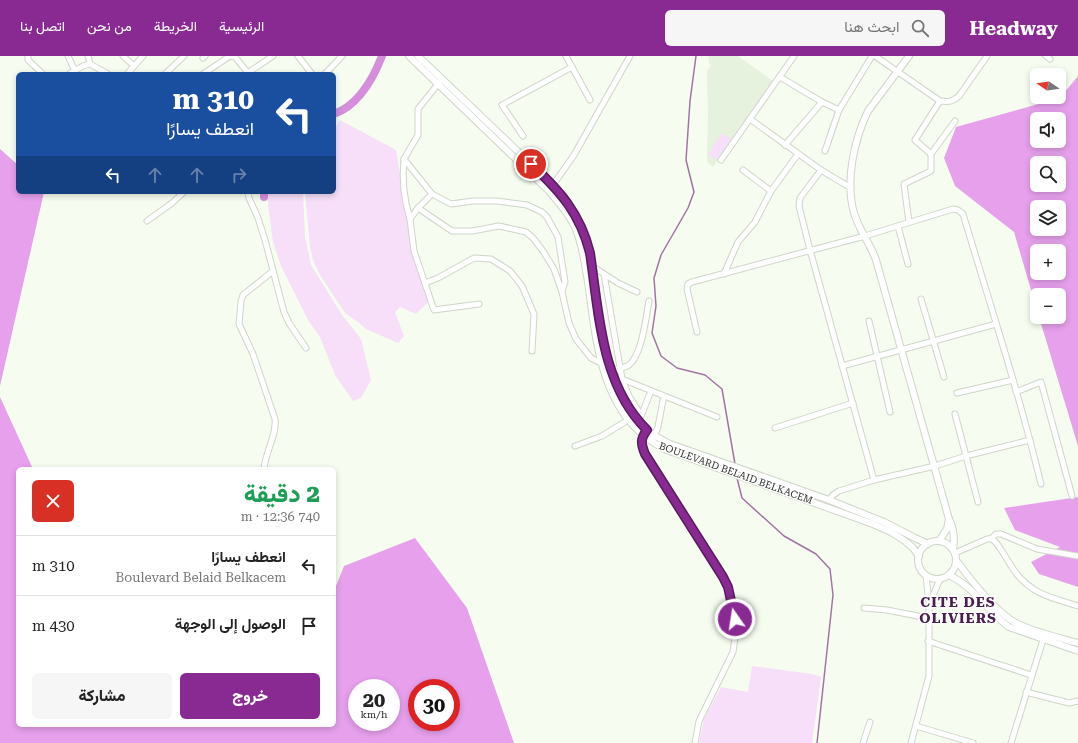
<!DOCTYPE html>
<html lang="ar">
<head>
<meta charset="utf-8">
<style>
	:root { --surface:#fff; --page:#f6f6f6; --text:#222; --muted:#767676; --line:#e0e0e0; --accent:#892992 }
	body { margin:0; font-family:"Roboto Serif",Vazirmatn,serif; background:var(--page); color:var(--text); direction:rtl; height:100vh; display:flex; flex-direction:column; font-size:15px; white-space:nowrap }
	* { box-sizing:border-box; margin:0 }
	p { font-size:13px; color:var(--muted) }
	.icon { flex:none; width:22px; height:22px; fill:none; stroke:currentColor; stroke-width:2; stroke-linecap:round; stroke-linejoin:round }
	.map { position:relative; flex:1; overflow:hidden; direction:ltr }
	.panel { position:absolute; left:16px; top:411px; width:320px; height:260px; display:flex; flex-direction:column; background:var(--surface); border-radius:6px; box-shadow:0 2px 6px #0003; direction:rtl }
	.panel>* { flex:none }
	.top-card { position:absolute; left:16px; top:16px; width:320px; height:122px; border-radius:6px; box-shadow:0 2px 6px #0003; direction:rtl; background:#1a4fa0; color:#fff; overflow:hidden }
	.needle { width:26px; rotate:283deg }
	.buttons { position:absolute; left:1030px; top:12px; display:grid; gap:8px }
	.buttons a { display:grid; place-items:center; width:36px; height:36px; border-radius:6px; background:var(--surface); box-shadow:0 2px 6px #0003; font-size:20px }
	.speed { position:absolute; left:348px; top:623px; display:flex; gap:8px; font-size:20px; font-weight:700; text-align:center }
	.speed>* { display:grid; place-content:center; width:52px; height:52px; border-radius:50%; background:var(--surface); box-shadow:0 2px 6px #0003; line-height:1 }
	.speed small { font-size:10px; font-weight:400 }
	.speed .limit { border:6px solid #d22; background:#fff; color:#111 }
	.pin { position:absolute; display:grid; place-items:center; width:34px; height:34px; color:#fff; margin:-17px; border:2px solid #fff; border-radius:50%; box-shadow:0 1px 4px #0007 }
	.me { position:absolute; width:44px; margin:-22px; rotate:347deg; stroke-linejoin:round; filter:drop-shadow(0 0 3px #0008) }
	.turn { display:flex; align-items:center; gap:14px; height:84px; padding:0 16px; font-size:18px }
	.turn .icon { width:52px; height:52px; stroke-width:2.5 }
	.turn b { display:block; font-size:28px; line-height:34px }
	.lanes { display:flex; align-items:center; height:38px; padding:0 16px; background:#0003; justify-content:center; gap:20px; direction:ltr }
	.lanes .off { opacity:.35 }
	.round { display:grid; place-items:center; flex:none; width:42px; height:42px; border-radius:6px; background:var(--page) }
	.head { display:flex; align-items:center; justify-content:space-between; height:68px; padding:0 16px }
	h1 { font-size:24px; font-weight:800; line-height:30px; color:#1e9e55 }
	.button { display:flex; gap:8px; margin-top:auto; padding:8px 16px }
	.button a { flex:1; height:46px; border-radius:6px; background:var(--accent); color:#fff; font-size:16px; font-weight:800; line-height:46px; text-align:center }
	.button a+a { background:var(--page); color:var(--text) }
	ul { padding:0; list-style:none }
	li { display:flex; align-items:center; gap:12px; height:60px; padding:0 16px; border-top:1px solid var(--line) }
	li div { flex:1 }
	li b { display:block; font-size:15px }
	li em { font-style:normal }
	header { display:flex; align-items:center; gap:24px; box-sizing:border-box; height:56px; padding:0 20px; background:var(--accent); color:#fff }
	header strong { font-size:19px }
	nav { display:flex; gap:22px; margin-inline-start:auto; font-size:14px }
	.search { width:280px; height:36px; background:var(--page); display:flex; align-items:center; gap:10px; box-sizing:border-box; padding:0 14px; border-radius:6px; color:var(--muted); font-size:15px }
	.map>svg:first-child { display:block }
	.built { fill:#e7f2de }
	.green { fill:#f7def9 }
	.forest { fill:#e6a0ec; fill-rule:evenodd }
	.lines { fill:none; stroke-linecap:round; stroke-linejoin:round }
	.stream { stroke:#a373a6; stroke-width:1.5 }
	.river { stroke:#d58fda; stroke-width:8 }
	.minor-casing { stroke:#cfd5c8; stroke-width:7 }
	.major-casing { stroke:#cfd5c8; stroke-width:8 }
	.minor { stroke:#fff; stroke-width:5 }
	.major { stroke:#fff; stroke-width:6 }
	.route-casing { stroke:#591b5f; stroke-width:10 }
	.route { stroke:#892992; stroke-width:7 }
	.labels { text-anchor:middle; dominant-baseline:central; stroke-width:3; stroke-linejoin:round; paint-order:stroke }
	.street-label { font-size:10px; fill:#2f322d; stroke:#fff }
	.district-label { font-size:14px; font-weight:bold; letter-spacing:1px; fill:#4a1d4f; stroke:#fff }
</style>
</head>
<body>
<header>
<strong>Headway</strong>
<div class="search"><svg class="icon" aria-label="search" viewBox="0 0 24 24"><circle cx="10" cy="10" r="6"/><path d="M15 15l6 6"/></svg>ابحث هنا</div>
<nav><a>الرئيسية</a><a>الخريطة</a><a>من نحن</a><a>اتصل بنا</a></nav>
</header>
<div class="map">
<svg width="1078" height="687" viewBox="0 0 1078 687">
	<rect width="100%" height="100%" fill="#f6fdf0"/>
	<polygon class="built" points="709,0 738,0 773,25 713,111 707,106 708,59 707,16 711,9 709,7 708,2"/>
	<g class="green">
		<polygon points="340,64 396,94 413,199 430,244 416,258 400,251 395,256 404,280 398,287 366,273 358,266 345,257 320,219 313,204 310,191 305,136 334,136 334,74"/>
		<polygon points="722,77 731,83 717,104 708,98"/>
		<polygon points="268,136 303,136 305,181 311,209 342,259 361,283 371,324 361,342 353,345 335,319 320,281 308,264 281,210 273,186 268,149"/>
		<polygon points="752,610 812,618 821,621 812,687 699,687 704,663 721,631 748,636"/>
	</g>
	<g class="forest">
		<path d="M 1078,20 L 1078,390 L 1039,261 L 1059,261 L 1059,239 L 1037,239 L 1037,254 L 1014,176 L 955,130 L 944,102 L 956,71 L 1060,42 ZM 1037,63 L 1059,63 L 1059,85 L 1037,85 ZM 1037,107 L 1059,107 L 1059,129 L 1037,129 ZM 1037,151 L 1059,151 L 1059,173 L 1037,173 ZM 1037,195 L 1059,195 L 1059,217 L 1037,217 Z"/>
		<polygon points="0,93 18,109 18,136 44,136 0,330"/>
		<path d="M 0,341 L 33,413 L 18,413 L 18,669 L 334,669 L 334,535 L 344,510 L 415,482 L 467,552 L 514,687 L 0,687 ZM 357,632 L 391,632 L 391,666 L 357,666 ZM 417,632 L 451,632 L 451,666 L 417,666 Z"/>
		<polygon points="1078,441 1078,531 1039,518 1031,506 1060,491 1015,474 1004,452"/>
	</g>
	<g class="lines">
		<g class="stream">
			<polyline points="696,0 690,45 686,104 694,136 688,152 661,199 654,222 656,250 652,277 661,300 677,312 705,319 722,333 735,408"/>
			<polyline points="737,422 742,442 784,480 816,498 830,513 833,539 817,687"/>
		</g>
		<g class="river">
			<path d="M 334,58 C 359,49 373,23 382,0"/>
			<polyline points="264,136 264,141"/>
		</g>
		<g class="minor-casing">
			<g id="minor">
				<polyline points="28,0 28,4 43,18"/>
				<polyline points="68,0 75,15"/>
				<polyline points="88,0 90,8 108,18"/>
				<polyline points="123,0 134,10"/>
				<polyline points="298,0 312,18"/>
				<polyline points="566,0 590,44"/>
				<path d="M 875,0 L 940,45 C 949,46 952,46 959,40 L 987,0"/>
				<polyline points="1046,0 1050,3"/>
				<polyline points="203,2 205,0"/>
				<polyline points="69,18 83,10 90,8"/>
				<polyline points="127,18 143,0"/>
				<polyline points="165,18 184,0"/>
				<polyline points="203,18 230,0 235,1 248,17"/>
				<polyline points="246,18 273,0"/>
				<polyline points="325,18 342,0"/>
				<polyline points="780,21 822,46 839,54"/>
				<polyline points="442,23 418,53 418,79 404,103 432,138 418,152 410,163 414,195 434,254 479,248"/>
				<polyline points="750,63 821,114 851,132"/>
				<polyline points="523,80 502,49 572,11"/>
				<polyline points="785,89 822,46"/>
				<polyline points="825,95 839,54 872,0"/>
				<polyline points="931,98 915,84 940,45"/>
				<path d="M 404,103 C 402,122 404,144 410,163"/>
				<polyline points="721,104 794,0"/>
				<polyline points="743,114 771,135 798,98"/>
				<polyline points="821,114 800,142 799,150 810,194 874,424"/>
				<polyline points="553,129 574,99 630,0"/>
				<polyline points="248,136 249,142 258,162 265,184 284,256 289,267 306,292"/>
				<polyline points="432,138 451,148 473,145 497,145 527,149 542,156 547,161 558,181 565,226 562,235"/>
				<polyline points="418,152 452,175 472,175 499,170 526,176 533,182 543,195 554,213 562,236 569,267 576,283 591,302 601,307"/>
				<polyline points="147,165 172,147 184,136"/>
				<polyline points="909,166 904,128 931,115 931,98 955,65"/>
				<polyline points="898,170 908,208"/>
				<polyline points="592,210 618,227 637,236"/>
				<polyline points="604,218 622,323 717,361"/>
				<polyline points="724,218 738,186 755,166 771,135"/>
				<polyline points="425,227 438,222 474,202 491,203 510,215 522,230 534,258 532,295"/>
				<polyline points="921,243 944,321"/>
				<polyline points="869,265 890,356"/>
				<path d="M 697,276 L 687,233 L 688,228 L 692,226 L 865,180 L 953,153 L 958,154 L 963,158 C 990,248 1019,337 1041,428"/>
				<polyline points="842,310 996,268"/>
				<path d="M 611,315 C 617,313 624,312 629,309 C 642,299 646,261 649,245"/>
				<polyline points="622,323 629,340 641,359"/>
				<polyline points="1016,336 1041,326 1072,440"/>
				<polyline points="957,337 1013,324"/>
				<polyline points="955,358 978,446"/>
				<polyline points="641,360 651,335"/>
				<polyline points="775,372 853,347"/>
				<path d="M 645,377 C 639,384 641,390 645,398 L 723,521 L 727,531 L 735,563 L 735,582 L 733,596 L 699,665 L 695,687"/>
				<polyline points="653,383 658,371 663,344"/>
				<polyline points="575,390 602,380 628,364"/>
				<path d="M 264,413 C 265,396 277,380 275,363 L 253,298 L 239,268 L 241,245 L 243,239 L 273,215"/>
				<polyline points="829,444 833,439 839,435 874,424 935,410 966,400 1030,384"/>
				<polyline points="991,483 996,478 1001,478 1037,493 1078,500"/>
				<path d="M 955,497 L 987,483 C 990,483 991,482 993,484 C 999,487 1010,510 1016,517 C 1033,539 1053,542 1078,550"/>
				<polyline points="931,544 940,523"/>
				<polyline points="864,552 887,554 928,562"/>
				<polyline points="928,585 1031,619"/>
				<polyline points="1026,636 1069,647 1078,645"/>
				<polyline points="916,670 973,687"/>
				<polyline points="863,687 870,666"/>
				<polyline points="911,687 929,620 929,548 926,519"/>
				<polyline points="1011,687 1043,584"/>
			</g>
		</g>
		<g class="major-casing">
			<g id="major">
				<path d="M 409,0 L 548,134 C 559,147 571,160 577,176 C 584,195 586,214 589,233 C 597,294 604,365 667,394 L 873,468 L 891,476 L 905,485 L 913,492 L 919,500"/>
				<path d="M 418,0 L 553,129 C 567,145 579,161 586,180 C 591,195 593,212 595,228 C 601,273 605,320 633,358 C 638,363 641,369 647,374 C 654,380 662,384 670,388 L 829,444 L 884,466 L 915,482 L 928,488"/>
				<path d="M 909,0 L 868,55 C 854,84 845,125 854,157 C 859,174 870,187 876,204 L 949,463 C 954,473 955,482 953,493"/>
				<polyline points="939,485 947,473 949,463"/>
				<circle cx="937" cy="504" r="19"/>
				<path d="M 956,504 C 970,523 992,551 1011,564 C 1025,574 1060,582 1078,587"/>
				<path d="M 949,519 C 974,531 987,555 1009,571 L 1078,595"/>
			</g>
		</g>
		<use href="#minor" class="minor"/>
		<use href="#major" class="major"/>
	</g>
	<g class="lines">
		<g class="route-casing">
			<path id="route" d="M 531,108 C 560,135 580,157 590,197 C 599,257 601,329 647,374 C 640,383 641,388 645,398 L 723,521 L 728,531 L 735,563"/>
		</g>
		<use href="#route" class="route"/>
	</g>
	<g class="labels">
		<g class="street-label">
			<text transform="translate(736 417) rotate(20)">BOULEVARD BELAID BELKACEM</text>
		</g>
		<g class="district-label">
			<text x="958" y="546">CITE DES<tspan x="958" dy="16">OLIVIERS</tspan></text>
		</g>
	</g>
</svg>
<div class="buttons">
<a><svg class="needle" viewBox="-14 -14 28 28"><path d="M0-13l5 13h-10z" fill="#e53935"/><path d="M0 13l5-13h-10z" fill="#767676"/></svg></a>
<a><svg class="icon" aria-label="sound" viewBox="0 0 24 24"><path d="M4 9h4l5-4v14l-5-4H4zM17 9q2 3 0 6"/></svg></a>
<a><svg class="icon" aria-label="search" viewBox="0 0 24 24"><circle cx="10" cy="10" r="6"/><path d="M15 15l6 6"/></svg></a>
<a><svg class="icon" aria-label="layers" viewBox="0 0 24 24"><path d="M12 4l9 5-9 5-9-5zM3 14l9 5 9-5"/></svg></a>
<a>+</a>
<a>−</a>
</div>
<div class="speed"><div>20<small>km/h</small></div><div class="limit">30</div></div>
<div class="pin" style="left:531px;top:108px;background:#d93025"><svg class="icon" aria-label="arrive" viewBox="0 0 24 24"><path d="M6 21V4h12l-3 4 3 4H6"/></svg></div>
<svg class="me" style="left:735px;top:563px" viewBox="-20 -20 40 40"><circle r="17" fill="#892992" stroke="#fff" stroke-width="3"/><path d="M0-11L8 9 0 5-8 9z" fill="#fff"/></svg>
<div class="top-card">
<div class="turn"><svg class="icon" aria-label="left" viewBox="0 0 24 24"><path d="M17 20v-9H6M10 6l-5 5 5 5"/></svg><div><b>310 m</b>انعطف يسارًا</div></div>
<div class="lanes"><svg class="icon" aria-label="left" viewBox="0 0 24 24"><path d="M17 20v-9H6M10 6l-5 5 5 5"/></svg><svg class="icon off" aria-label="ahead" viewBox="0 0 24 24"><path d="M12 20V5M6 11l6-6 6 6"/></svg><svg class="icon off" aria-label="ahead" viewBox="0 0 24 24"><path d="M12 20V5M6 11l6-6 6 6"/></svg><svg class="icon off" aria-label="right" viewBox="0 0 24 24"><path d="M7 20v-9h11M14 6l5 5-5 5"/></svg></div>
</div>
<section class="panel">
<div class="head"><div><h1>2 دقيقة</h1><p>740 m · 12:36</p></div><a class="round" style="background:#d93025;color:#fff"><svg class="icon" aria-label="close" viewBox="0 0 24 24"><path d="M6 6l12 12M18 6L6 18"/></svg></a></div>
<ul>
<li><svg class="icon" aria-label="left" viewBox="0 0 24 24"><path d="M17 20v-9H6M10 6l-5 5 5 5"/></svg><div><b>انعطف يسارًا</b><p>Boulevard Belaid Belkacem</p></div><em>310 m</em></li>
<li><svg class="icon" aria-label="arrive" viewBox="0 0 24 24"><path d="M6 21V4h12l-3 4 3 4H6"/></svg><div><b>الوصول إلى الوجهة</b></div><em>430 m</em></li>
</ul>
<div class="button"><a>خروج</a><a>مشاركة</a></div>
</section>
</div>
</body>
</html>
